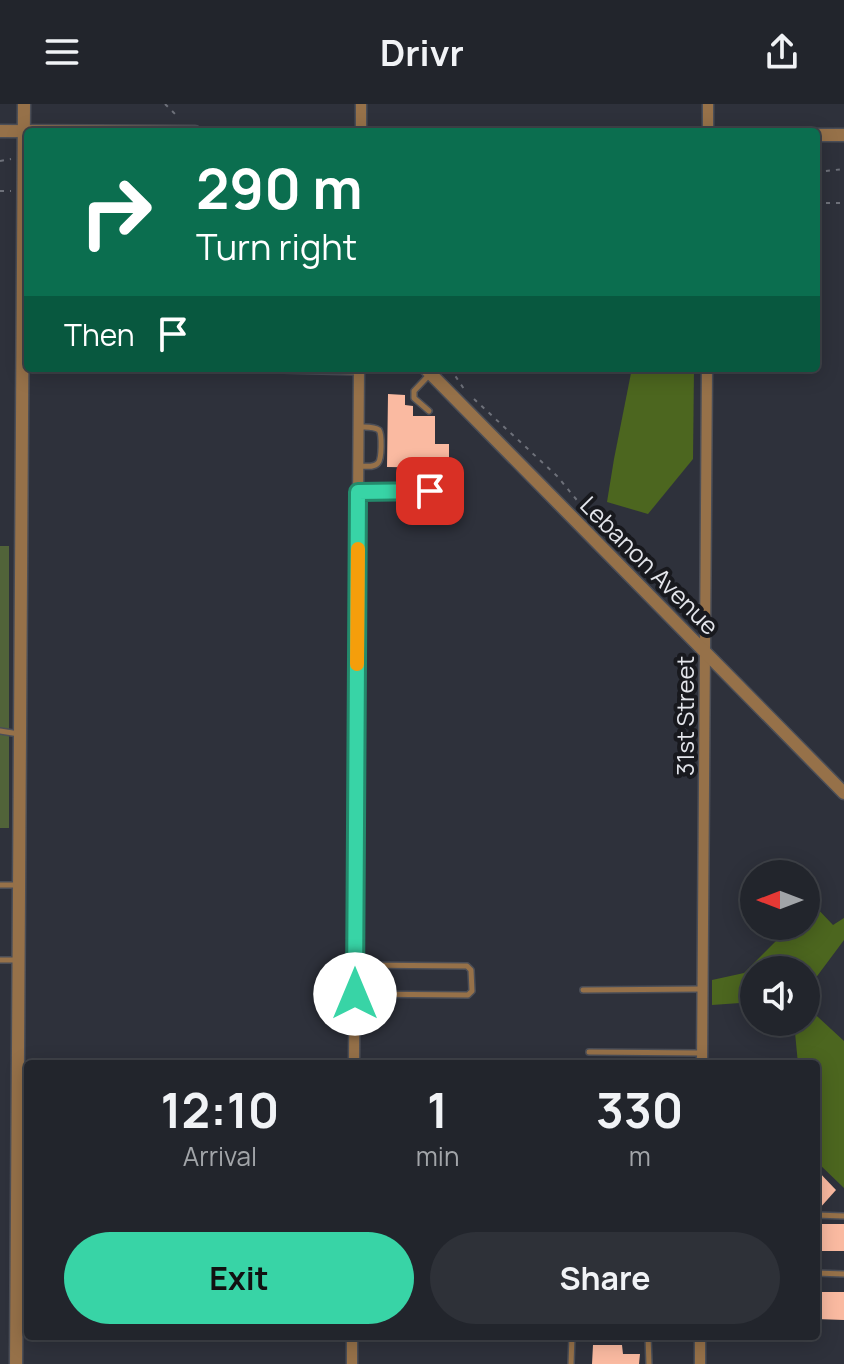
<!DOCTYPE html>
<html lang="en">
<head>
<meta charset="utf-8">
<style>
	:root { --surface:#22252c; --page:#2e3138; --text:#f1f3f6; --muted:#a2a5a9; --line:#3f4248; --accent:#38d4a6 }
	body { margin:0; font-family:Manrope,sans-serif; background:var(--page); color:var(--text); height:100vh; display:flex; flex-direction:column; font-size:30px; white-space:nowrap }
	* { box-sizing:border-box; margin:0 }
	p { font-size:26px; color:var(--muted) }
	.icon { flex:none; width:44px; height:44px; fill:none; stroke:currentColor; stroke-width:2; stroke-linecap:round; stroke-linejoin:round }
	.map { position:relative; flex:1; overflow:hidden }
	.side { position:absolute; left:24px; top:956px; width:796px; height:280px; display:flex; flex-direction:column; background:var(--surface); border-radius:8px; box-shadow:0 4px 20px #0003,0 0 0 2px var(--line) }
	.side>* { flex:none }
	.banner { position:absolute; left:24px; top:24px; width:796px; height:244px; border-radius:8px; box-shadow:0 4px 20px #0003,0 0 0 2px var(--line); background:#0b6e4f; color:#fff; overflow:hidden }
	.needle { width:52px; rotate:270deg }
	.controls { position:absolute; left:740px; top:756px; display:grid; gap:16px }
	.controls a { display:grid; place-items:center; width:80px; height:80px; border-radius:50%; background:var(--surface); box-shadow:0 4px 20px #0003,0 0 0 2px var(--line); font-size:40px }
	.pin { position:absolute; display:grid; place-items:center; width:68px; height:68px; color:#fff; margin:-34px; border-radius:16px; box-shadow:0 4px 12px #0006 }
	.me { position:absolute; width:88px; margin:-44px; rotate:0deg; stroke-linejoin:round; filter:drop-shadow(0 0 6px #0008) }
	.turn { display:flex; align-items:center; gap:28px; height:168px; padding:0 40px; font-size:36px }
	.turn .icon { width:104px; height:104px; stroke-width:2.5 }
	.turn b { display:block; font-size:56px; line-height:68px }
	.then { display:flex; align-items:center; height:76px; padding:0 40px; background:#0003; gap:16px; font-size:30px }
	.eta { display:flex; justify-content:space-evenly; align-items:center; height:136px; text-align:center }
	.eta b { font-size:48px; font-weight:700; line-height:56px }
	.cta { display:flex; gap:16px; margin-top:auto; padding:16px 40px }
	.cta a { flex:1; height:92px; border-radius:48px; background:var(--accent); color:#111; font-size:32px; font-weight:700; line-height:92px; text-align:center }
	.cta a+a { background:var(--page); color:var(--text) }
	header { display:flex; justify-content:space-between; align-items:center; height:104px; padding:0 40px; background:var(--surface); font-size:36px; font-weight:700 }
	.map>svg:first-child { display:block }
	.green { fill:#516339 }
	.forest { fill:#4c661f }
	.building { fill:#fabaa1 }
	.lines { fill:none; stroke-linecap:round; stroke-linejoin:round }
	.service-casing { stroke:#4b4e57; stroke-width:8 }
	.minor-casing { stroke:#4b4e57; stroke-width:13 }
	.tertiary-casing { stroke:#4b4e57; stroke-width:15 }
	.path { stroke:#6e717a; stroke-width:2; stroke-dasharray:4 6; stroke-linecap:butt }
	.service { stroke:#967149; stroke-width:5 }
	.minor { stroke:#967149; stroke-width:10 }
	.tertiary { stroke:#967149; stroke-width:12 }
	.route-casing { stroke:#248a6c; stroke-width:20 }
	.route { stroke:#38d4a6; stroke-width:14 }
	.slow { stroke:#f59e0b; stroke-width:14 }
	.labels { text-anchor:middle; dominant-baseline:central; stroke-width:8; stroke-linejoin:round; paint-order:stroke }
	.street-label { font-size:24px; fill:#e3e5eb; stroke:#18191e }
</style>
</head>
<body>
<header><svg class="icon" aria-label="menu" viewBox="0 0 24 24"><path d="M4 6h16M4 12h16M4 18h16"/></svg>Drivr<svg class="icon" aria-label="share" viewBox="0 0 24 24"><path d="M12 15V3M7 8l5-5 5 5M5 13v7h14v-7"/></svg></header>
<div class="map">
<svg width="844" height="1260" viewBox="0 0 844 1260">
	<rect width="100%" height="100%" fill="#2e313b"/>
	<rect class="green" x="0" y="442" width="9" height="282"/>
	<g class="forest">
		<polygon points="632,264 694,264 693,355 648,410 607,398 614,355"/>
		<polygon points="813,800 833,821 844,814 844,836 806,887 806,866 754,866 754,898 712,901 712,876 744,869 791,822 806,822 806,807"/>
		<polygon points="806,902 844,937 844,1084 816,1057 816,960 798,960 794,918 806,918"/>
	</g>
	<g class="building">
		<polygon points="388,290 405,291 405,301 413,302 413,312 435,312 435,340 449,340 449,364 387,363"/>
		<polygon points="816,1065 836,1086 819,1105 816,1102"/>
		<rect x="816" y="1120" width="28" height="27"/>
		<polygon points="816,1188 844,1188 844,1216 816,1215"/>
		<polygon points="593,1241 622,1241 623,1250 640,1250 639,1260 592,1260"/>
	</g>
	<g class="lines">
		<g class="service-casing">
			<g id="service">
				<polyline points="212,264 359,268"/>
				<polyline points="429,307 414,294 414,287 430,270"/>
				<path d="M 359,362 C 365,362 374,364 378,359 C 382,355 382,330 379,326 C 374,322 365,323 359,323"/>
				<polyline points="359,388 454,387"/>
				<polyline points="0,627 19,630"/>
				<polyline points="0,781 18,781"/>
				<polyline points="0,856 19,856"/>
				<polyline points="583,886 701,885"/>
				<polyline points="355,890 468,891 472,887 471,866 467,862 356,861"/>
				<polyline points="589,948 701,949"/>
				<polyline points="816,1111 844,1112"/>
				<polyline points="816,1169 844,1170"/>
				<polyline points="648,1232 649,1260"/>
				<polyline points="571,1260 572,1232"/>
			</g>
		</g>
		<g class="minor-casing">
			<g id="minor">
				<polyline points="361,28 361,0"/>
				<polyline points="708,28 708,0"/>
				<polyline points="354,960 359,264"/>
				<polyline points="702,960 707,264"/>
				<polyline points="352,1260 352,1232"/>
				<polyline points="700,1260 700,1232"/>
			</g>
		</g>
		<g class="tertiary-casing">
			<g id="tertiary">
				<polyline points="0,27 195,28"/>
				<polyline points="816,31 844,31"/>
				<polyline points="425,264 844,689"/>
				<polyline points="16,1260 24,0"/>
			</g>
		</g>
		<g class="path">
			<polyline points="165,0 176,11 177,14"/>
			<polyline points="0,57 11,55"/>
			<polyline points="816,68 844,65"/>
			<polyline points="0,87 11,87"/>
			<polyline points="816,99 844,99"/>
			<polyline points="450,264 466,288"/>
			<polyline points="474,295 557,372 590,412"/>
		</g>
		<use href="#service" class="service"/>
		<use href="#minor" class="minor"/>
		<use href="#tertiary" class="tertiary"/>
	</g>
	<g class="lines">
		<g class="route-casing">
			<polyline id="route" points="355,890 358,388 430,387"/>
		</g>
		<use href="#route" class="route"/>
		<polyline class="slow" points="357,560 358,445"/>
	</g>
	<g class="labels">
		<g class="street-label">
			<text transform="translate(650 461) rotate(45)">Lebanon Avenue</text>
			<text transform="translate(684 612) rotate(-90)">31st Street</text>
		</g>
	</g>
</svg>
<div class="controls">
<a><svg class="needle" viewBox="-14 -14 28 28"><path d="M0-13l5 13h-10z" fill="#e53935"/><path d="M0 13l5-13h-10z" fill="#a2a5a9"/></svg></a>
<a><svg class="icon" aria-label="sound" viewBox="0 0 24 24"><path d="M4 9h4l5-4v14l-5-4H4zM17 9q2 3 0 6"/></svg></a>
</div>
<div class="pin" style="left:430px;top:387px;background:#d93025"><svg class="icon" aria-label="arrive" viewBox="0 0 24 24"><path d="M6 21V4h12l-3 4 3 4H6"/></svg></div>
<svg class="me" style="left:355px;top:890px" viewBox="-20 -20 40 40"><circle r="19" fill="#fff"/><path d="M0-13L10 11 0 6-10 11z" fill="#38d4a6"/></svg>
<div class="banner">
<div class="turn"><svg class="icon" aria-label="right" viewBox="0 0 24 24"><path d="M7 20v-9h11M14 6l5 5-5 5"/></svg><div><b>290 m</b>Turn right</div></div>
<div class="then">Then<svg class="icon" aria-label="arrive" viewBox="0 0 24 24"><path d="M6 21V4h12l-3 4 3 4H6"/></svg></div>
</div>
<section class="side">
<div class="eta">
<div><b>12:10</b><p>Arrival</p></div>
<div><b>1</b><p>min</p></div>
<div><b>330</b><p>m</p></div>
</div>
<div class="cta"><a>Exit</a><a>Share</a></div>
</section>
</div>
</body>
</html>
